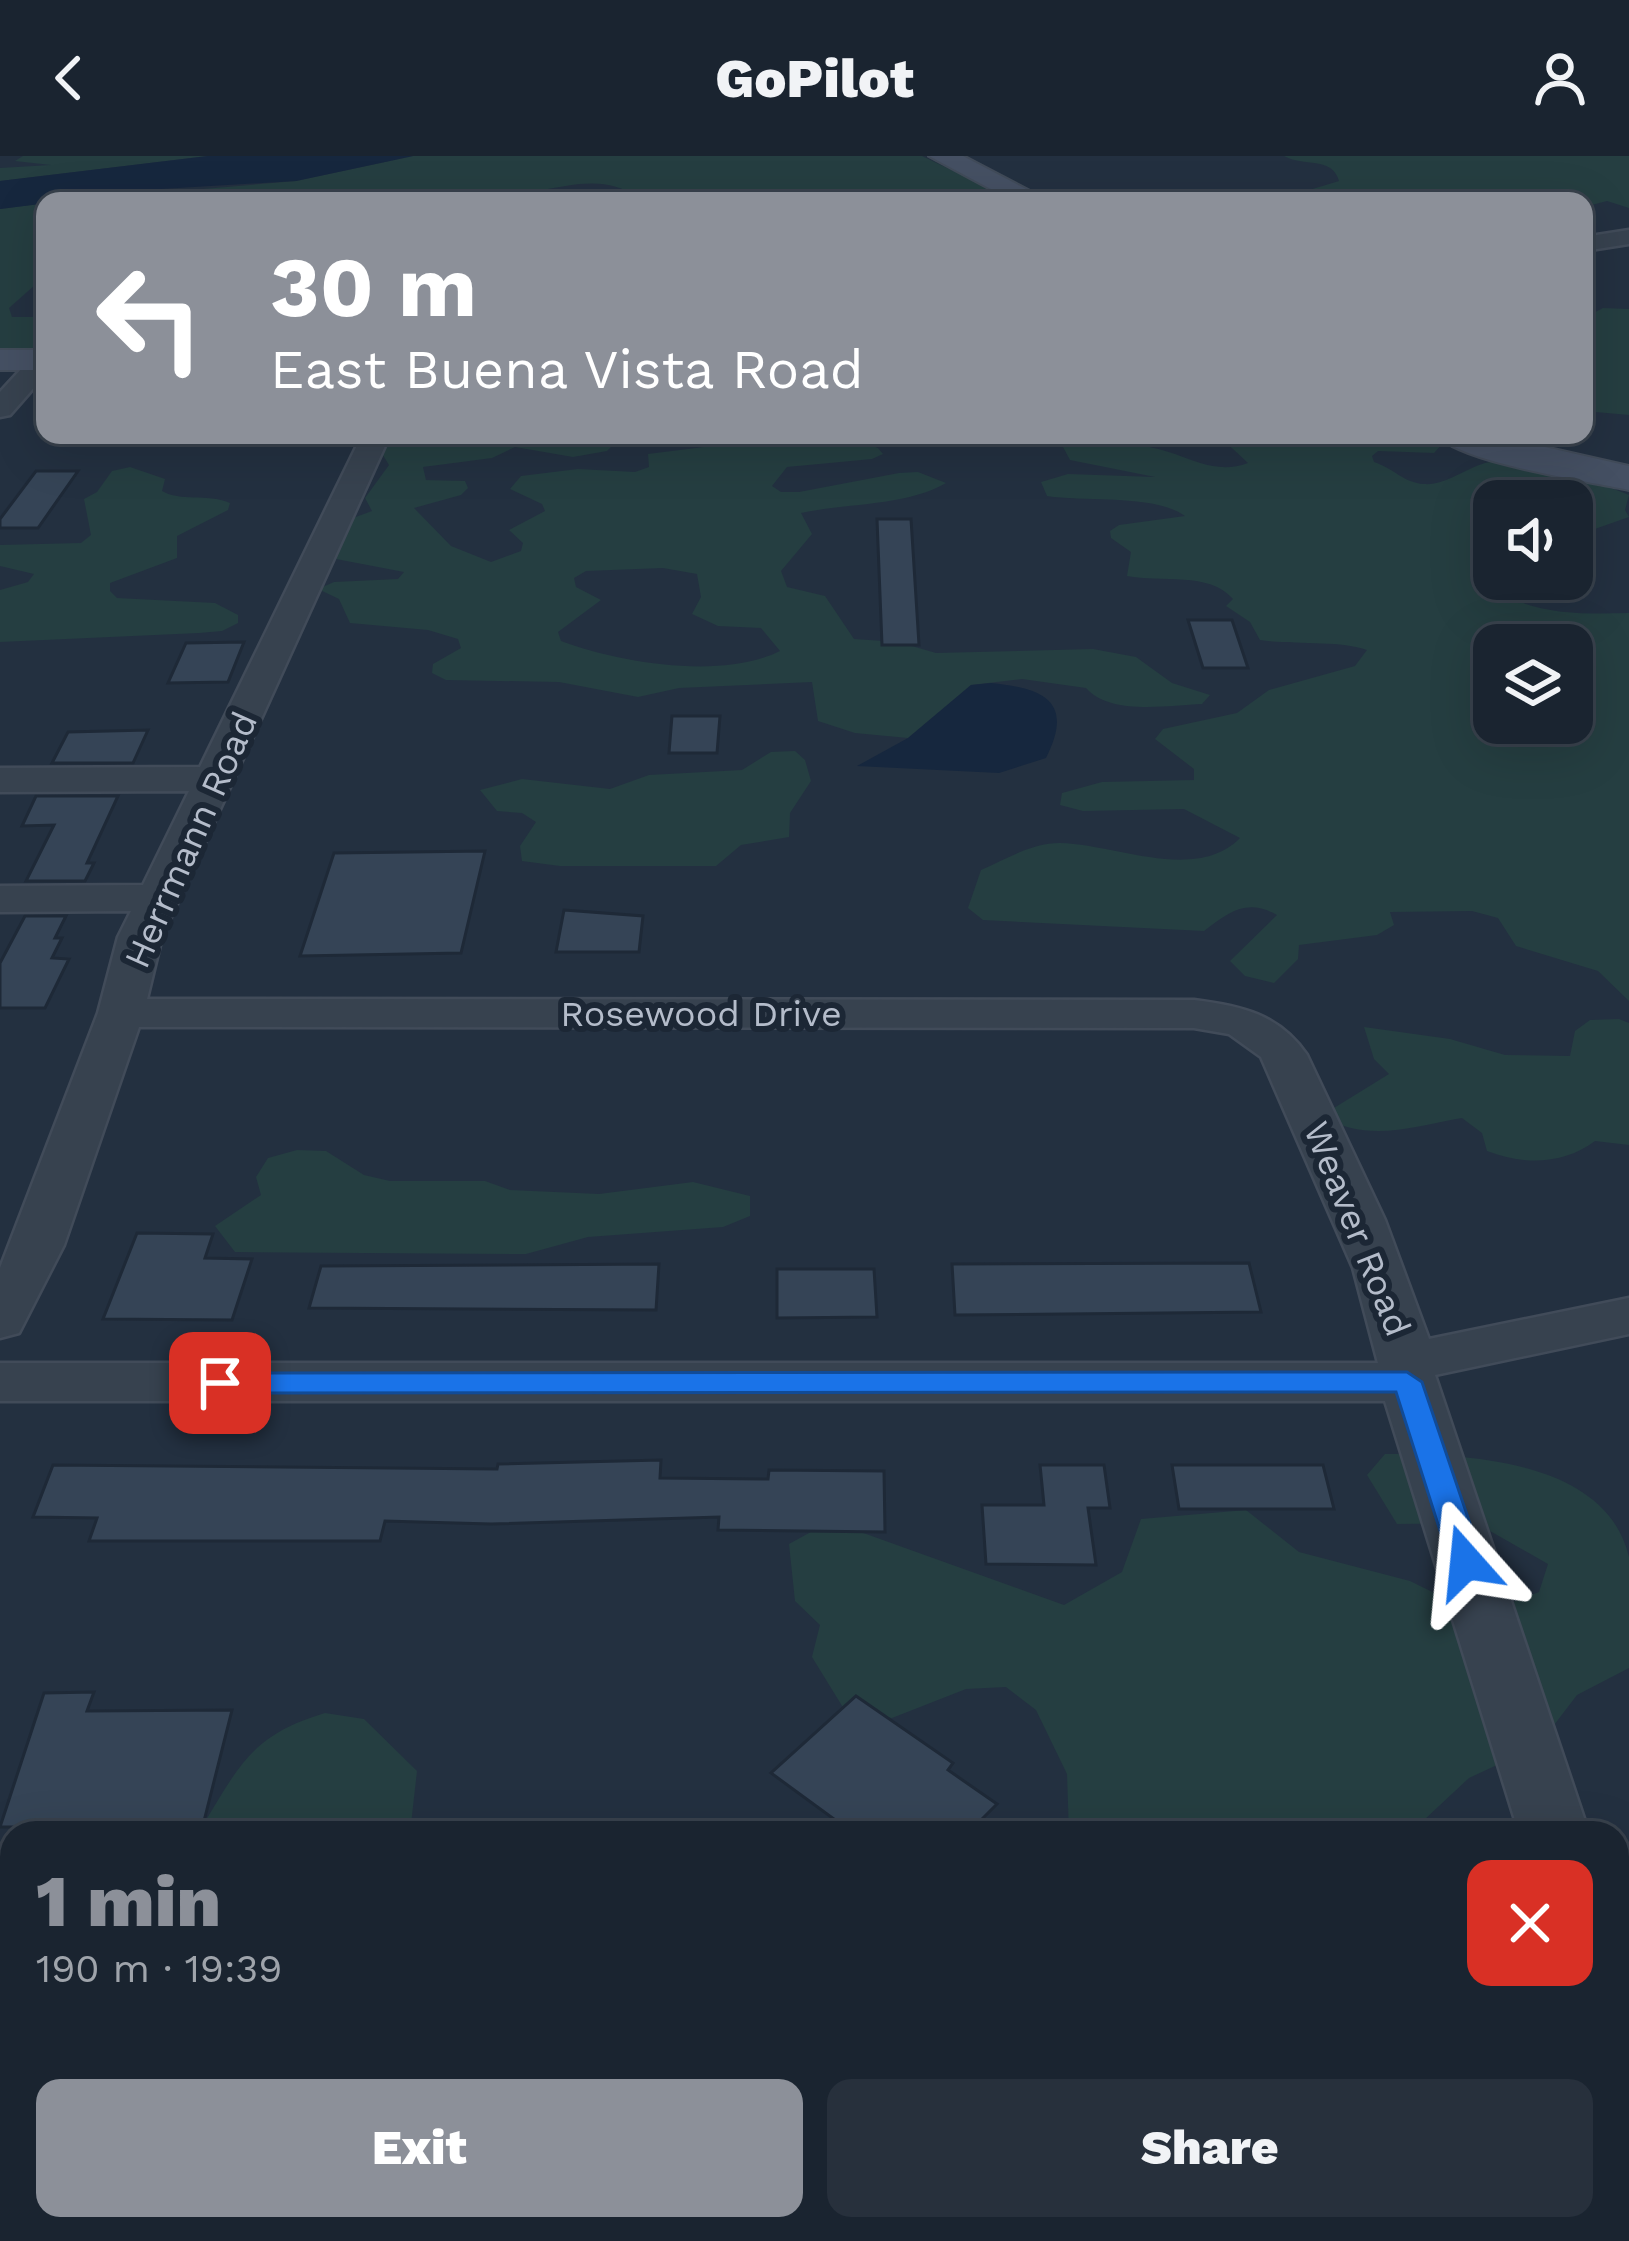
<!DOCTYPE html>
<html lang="en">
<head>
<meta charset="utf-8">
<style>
	:root { --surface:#1a2430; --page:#27303c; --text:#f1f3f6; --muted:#9fa4ab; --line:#38414c; --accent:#8c9099 }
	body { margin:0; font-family:"Work Sans",sans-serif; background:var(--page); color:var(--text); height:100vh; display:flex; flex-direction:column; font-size:45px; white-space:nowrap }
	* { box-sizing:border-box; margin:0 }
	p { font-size:39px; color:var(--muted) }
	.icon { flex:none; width:66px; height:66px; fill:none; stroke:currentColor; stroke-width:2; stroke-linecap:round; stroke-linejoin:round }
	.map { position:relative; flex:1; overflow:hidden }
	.panel { position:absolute; left:0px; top:1665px; width:1629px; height:420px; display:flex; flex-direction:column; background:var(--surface); border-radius:36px 36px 0 0; box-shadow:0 12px 48px #0002,0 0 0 3px var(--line) }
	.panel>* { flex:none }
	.top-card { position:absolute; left:36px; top:36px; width:1557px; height:252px; border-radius:24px; box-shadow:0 12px 48px #0002,0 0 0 3px var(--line); background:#8c9099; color:#fff; overflow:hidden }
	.buttons { position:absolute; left:1473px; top:324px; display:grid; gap:24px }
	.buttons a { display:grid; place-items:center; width:120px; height:120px; border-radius:24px; background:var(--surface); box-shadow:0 12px 48px #0002,0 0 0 3px var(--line); font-size:60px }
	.pin { position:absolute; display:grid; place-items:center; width:102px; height:102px; color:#fff; margin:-51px; border-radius:24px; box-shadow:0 6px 18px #0006 }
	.me { position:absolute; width:132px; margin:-66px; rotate:342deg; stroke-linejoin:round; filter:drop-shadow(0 0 9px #0008) }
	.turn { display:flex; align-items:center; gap:42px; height:252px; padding:0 36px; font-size:54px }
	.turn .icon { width:156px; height:156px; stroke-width:2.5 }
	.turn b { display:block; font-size:84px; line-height:102px }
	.round { display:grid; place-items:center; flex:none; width:126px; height:126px; border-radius:24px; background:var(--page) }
	.head { display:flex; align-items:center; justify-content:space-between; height:204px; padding:0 36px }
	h1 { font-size:72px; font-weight:800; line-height:90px; color:var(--accent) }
	.primary-button { display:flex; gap:24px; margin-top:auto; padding:24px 36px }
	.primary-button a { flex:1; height:138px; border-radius:24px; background:var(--accent); color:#fff; font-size:48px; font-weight:800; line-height:138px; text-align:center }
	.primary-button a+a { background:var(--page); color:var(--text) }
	header { display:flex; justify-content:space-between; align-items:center; height:156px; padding:0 36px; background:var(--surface); font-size:54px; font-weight:800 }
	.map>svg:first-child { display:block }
	.green { fill:#253e41; fill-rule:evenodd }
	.water { fill:#16273e }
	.building { fill:#354456; stroke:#1e2937; stroke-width:3 }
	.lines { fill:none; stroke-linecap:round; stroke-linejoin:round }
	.street-casing { stroke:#414b59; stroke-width:5 }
	.secondary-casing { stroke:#414b59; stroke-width:4 }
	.street { fill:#37424f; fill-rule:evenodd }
	.secondary { fill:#455063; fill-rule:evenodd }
	.route { fill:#1a73e8; stroke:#114b97; stroke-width:3 }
	.labels { text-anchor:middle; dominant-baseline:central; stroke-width:12; stroke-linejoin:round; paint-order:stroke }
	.street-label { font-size:36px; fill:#b4bcca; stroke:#1c2735 }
</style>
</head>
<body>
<header><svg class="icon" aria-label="back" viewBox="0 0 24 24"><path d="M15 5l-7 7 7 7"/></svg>GoPilot<svg class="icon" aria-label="person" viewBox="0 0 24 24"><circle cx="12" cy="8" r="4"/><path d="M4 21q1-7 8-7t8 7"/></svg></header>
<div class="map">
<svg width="1629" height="2085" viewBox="0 0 1629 2085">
	<rect width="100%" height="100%" fill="#233040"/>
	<g class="green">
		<polygon points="23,0 208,0 0,25 0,12 51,9 15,5"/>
		<path d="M 413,0 L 922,0 L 1016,45 L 626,45 L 637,42 C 611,20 574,28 543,34 L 540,45 L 61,45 L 296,25 Z"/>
		<path d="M 1284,0 L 1629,0 L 1629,52 L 1607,45 L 1584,51 L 1584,45 L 1323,45 L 1310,43 L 1306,35 L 1339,25 C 1332,0 1303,11 1284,0 Z"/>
		<polygon points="45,47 45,120 9,152 12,161 45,161 45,211 0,209 0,53"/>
		<polygon points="1603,152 1629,153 1629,259 1584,255 1584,162"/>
		<path d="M 444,279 L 610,282 L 613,289 L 607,295 L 573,301 L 515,291 L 492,302 L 423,311 L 426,324 L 465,325 L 468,332 L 461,339 L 414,352 L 451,390 L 491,406 L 521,395 L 523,387 L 509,374 L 545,355 L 542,348 L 510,333 L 521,320 L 578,313 L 635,316 L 649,311 L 648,298 L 736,287 L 735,279 L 843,279 L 878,292 L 883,298 L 872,303 L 787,311 L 772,330 L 781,336 L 799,336 L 899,317 L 918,316 L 946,327 C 907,350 847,347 801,357 L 812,378 L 781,415 L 787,431 L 825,440 L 854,483 L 898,486 L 936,497 L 1093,493 L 1136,501 L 1172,527 L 1210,539 L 1202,548 C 1168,549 1111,560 1086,532 L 1022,523 L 971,529 L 908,582 L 855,577 L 818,565 L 812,526 L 679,532 L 638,541 L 559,526 L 446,524 L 432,517 L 433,508 L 461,492 L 458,483 L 428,474 L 350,467 L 339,443 L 318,433 L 334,426 L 398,423 L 404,416 L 336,403 L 345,365 L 372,355 L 365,342 L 389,309 L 381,296 L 395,284 ZM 663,412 L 697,418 L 701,441 L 692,458 L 718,470 L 761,472 L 780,495 C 722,524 620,507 561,485 L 558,476 L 601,444 L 576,431 L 574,422 L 586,415 Z"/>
		<path d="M 1218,279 L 1435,279 L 1444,286 L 1434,297 L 1378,295 L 1372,300 L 1374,306 C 1393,312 1404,327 1424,328 C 1443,330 1465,313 1485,307 C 1520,297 1595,326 1629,339 L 1625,354 L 1629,361 L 1572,381 L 1572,345 L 1494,345 L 1494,423 L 1524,423 L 1513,434 L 1513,443 C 1548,459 1591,458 1629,457 L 1629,845 L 1598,815 L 1516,790 L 1498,762 L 1472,755 L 1390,756 L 1394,769 L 1377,779 L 1299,789 L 1298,803 L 1274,827 L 1245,820 L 1230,805 L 1277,759 C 1247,742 1229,756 1204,775 L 983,764 L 968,752 L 981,714 C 1006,703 1032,687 1060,687 C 1115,688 1196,727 1240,682 L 1184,653 L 1083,655 L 1060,649 L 1062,637 L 1102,626 L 1194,624 L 1194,613 L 1155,583 L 1163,573 L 1237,557 L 1269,534 L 1355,510 L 1367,494 C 1340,484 1293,489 1260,484 L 1250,466 L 1226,450 L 1233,443 C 1209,415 1161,427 1127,420 L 1131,396 L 1111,382 L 1110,375 L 1119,369 L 1185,360 C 1155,338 1085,346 1047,340 L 1041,326 L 1068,318 L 1155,321 L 1070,304 L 1063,291 C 1095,280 1143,287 1175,298 C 1200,307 1221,317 1248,307 ZM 1494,489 L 1572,489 L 1572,567 L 1494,567 Z"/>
		<path d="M 130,311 L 165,323 L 162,335 C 180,346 206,337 230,347 L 228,354 L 177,380 L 177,402 L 110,427 L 110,435 L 117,442 L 215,447 L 238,459 L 238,467 L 222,475 L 199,477 L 0,486 L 0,434 L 28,426 L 34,418 L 0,410 L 0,389 L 81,387 L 91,379 L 84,343 L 97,336 L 112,315 Z"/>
		<polygon points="795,595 805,604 811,625 790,657 789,681 741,689 716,710 560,710 522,705 520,690 536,666 522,657 497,655 480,634 522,623 610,633 649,619 742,614 771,596"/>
		<path d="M 1619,863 L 1629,867 L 1629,989 L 1595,985 C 1563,1009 1523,1009 1487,995 L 1482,977 L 1462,962 C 1410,971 1369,987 1321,960 L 1389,918 L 1374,903 L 1364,871 L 1450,883 L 1505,899 L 1570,900 L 1575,875 L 1590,864 Z"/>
		<polygon points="297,994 326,995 364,1019 390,1025 485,1025 510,1034 599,1038 693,1026 750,1040 750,1060 723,1071 588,1081 526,1098 235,1096 215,1070 261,1039 256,1021 268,1002"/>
		<path d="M 1385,1298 C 1465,1298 1606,1303 1629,1401 C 1629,1431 1629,1481 1629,1512 L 1577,1539 L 1538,1590 L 1469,1622 L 1410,1677 L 1069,1677 L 1067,1618 L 1036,1554 L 1006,1531 L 966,1533 L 892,1562 L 847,1558 L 812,1501 L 820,1469 L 795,1445 L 789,1388 L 820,1371 L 855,1374 L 1064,1449 L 1122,1416 L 1141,1363 L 1246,1354 L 1299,1396 L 1410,1425 L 1479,1459 L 1539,1436 L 1548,1408 L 1476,1367 L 1397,1368 L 1367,1319 Z"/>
		<path d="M 325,1557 L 364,1563 L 417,1615 L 410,1677 L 198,1677 C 238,1613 248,1580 325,1557 Z"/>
		<polygon points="12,1972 12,2073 329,2073 332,2085 0,2085 0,1977"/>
	</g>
	<g class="water">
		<polygon points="208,0 413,0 296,25 161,33 0,53 0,25"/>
		<path d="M 991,527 C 1040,532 1076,543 1046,602 L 999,617 L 857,610 L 908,582 L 971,529 Z"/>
	</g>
	<g class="building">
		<polygon points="36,315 78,315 38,372 0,372 0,363"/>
		<polygon points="877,363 911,363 919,489 882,489"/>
		<polygon points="1188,464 1232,464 1248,512 1203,512"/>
		<polygon points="244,486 228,526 168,527 186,487"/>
		<polygon points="672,560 720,560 717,597 669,597"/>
		<polygon points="148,574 133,607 52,607 68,576"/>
		<polygon points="36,640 118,640 87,707 94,707 85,725 26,725 54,669 22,670"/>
		<polygon points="485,695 461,797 300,800 334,697"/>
		<polygon points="564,754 643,760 639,796 556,796"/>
		<polygon points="25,760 66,760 55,782 62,782 52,802 69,803 45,852 0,852 0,807"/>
		<polygon points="137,1077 213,1078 205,1102 252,1103 232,1164 103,1163"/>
		<polygon points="1249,1107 1261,1156 955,1159 952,1108"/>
		<polygon points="659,1108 656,1154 309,1152 321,1110"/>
		<polygon points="777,1113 874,1113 877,1161 777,1162"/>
		<polygon points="661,1304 660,1322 768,1323 769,1314 884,1315 885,1376 718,1374 719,1361 491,1368 385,1365 380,1385 89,1385 97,1362 33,1361 53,1309 497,1313 498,1308"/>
		<polygon points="1040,1309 1104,1309 1110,1352 1088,1352 1096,1409 986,1408 982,1349 1044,1349"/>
		<polygon points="1172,1309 1323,1309 1334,1353 1179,1353"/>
		<polygon points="94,1536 87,1555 232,1554 202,1673 82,1677 84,1671 0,1671 44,1537"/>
		<polygon points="856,1540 953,1607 948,1614 997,1648 968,1677 853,1677 771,1617"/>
	</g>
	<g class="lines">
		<g class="street-casing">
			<g id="street">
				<polygon points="1629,74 1629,88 1584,95 1584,81"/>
				<polygon points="45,196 45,219 10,259 0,261 0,236 35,198"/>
				<path d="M 362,279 L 390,279 L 162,781 L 147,843 L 1194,844 C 1241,850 1279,858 1307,899 L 1385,1064 L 1429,1183 L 1629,1142 L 1629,1178 L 1435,1219 L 1589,1677 L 1519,1677 L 1385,1245 L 0,1245 L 0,1207 L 1378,1207 L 1353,1112 L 1261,901 L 1229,878 L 1194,872 L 139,871 L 64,1089 L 19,1177 L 0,1182 L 0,1112 L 98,857 L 118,781 L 131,755 L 0,756 L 0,730 L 143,729 L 189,635 L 0,636 L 0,612 L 200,611 Z"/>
				<polygon points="1617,1842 1629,1846 1629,1949 1617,1945"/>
				<polygon points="653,2073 733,2073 734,2085 652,2085"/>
			</g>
		</g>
		<g class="secondary-casing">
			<g id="secondary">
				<polygon points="929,0 963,0 1049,45 1013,45"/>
				<rect x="0" y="194" width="45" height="20"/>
				<path d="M 1438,279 L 1492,279 L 1629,310 L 1629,334 C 1592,326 1457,306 1438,279 Z"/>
			</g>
		</g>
		<use href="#street" class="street"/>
		<use href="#secondary" class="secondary"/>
	</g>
	<polygon class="route" points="1407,1216 1422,1226 1483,1406 1478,1414 1454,1414 1450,1406 1396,1236 220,1237 205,1227 220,1217"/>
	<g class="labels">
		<g class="street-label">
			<text transform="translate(191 684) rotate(-66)">Herrmann Road</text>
			<text x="701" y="858">Rosewood Drive</text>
			<text transform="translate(1357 1073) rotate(68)">Weaver Road</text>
		</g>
	</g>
</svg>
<div class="buttons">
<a><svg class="icon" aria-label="sound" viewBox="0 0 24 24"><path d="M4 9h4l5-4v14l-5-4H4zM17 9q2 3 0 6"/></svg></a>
<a><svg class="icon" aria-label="layers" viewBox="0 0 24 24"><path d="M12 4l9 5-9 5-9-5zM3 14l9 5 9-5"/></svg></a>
</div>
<div class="pin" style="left:220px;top:1227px;background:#d93025"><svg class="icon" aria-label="arrive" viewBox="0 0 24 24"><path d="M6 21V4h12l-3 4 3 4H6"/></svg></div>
<svg class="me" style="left:1466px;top:1406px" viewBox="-20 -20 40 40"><path d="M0-17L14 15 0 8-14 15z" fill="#1a73e8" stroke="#fff" stroke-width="4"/></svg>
<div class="top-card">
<div class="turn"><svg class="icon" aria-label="left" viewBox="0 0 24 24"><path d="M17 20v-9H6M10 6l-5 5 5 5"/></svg><div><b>30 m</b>East Buena Vista Road</div></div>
</div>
<section class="panel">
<div class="head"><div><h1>1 min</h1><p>190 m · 19:39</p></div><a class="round" style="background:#d93025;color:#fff"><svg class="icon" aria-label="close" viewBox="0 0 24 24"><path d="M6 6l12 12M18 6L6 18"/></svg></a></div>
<div class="primary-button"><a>Exit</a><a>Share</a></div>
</section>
</div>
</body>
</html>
